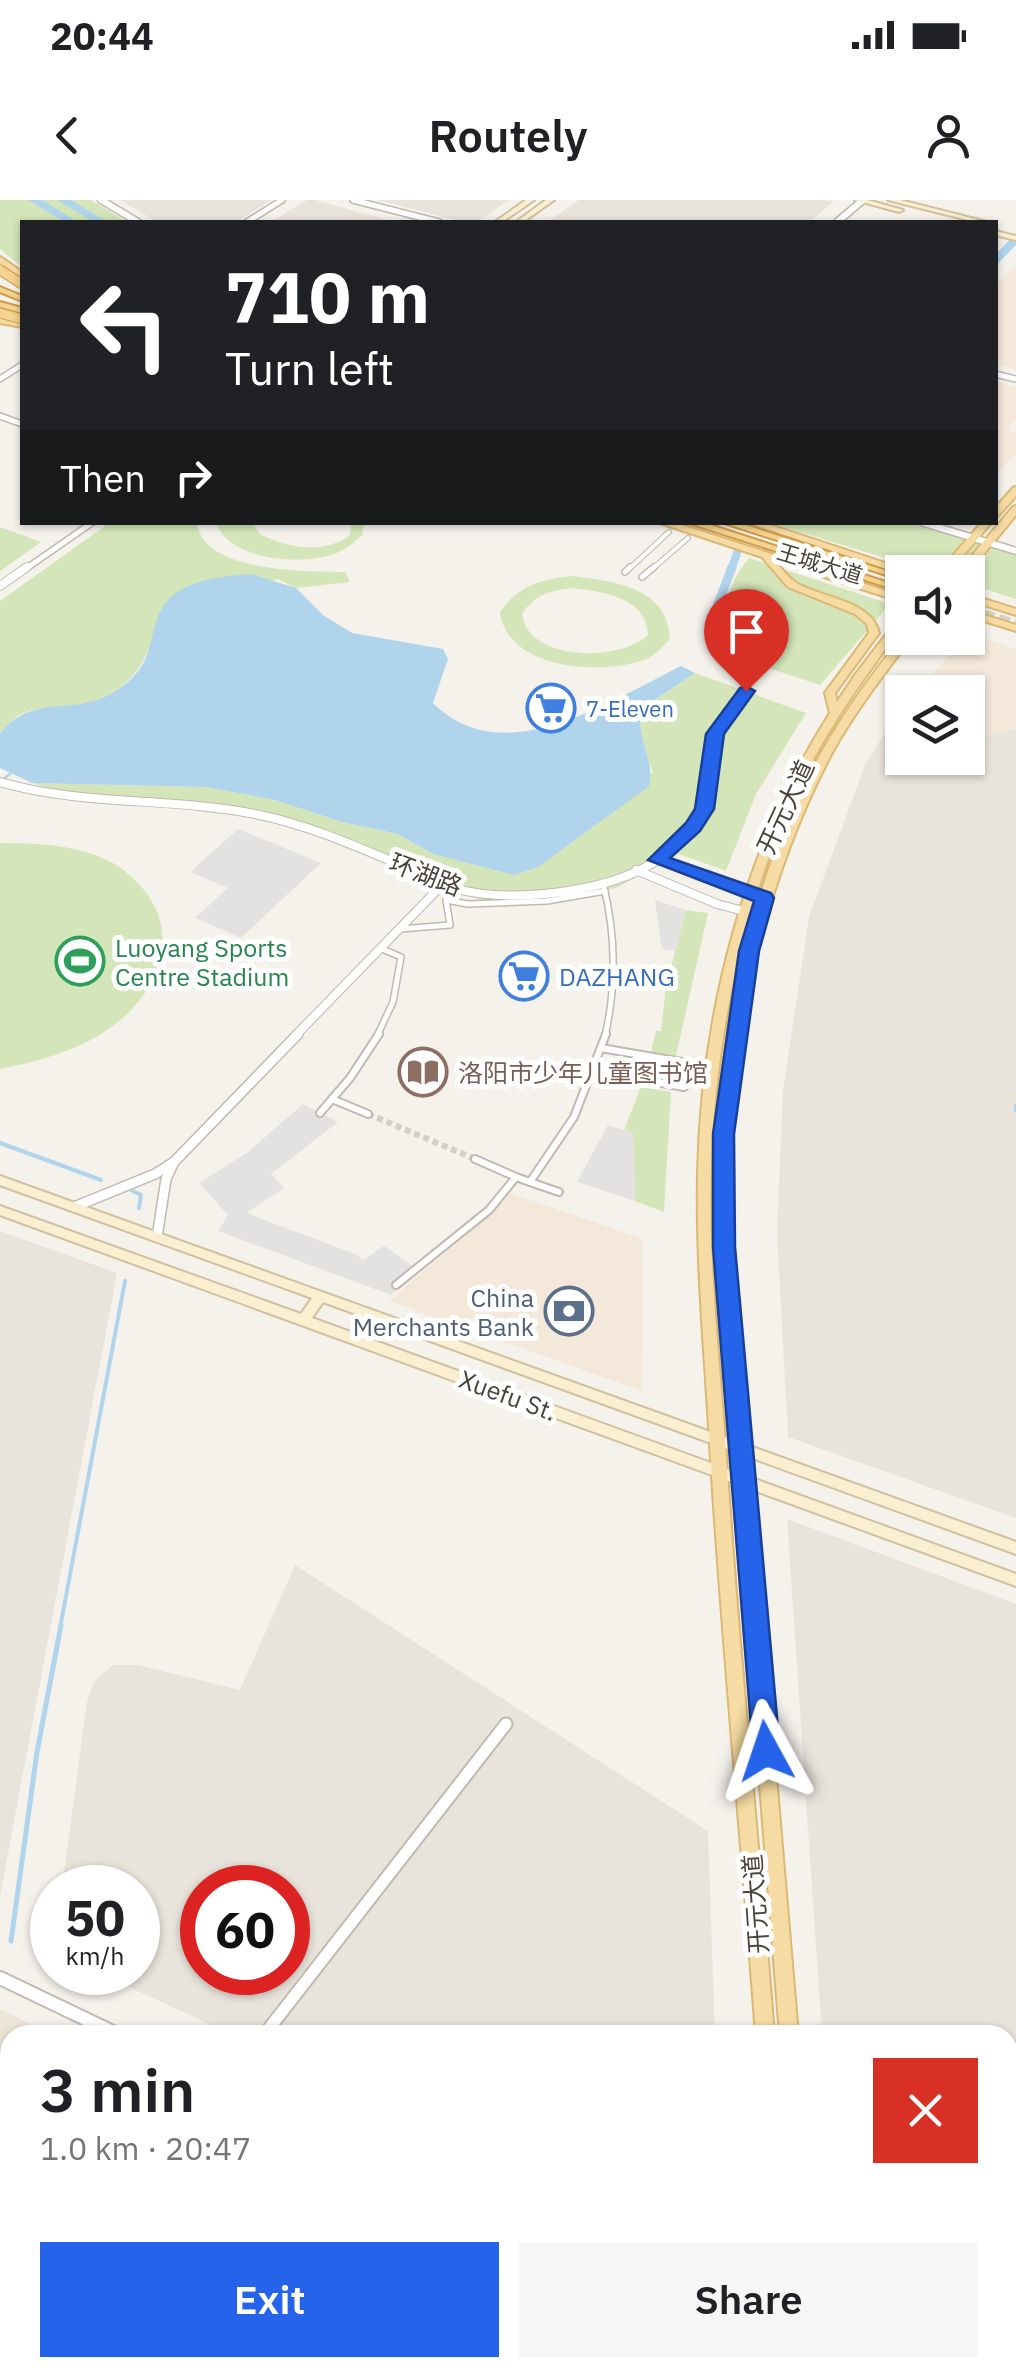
<!DOCTYPE html>
<html lang="en">
<head>
<meta charset="utf-8">
<style>
	:root { --surface:#fff; --page:#f6f6f6; --text:#202124; --muted:#757577; --accent:#2563eb }
	body { margin:0; font-family:"IBM Plex Sans","Noto Sans SC",sans-serif; background:var(--page); color:var(--text); height:100vh; display:flex; flex-direction:column; font-size:38px; white-space:nowrap }
	* { box-sizing:border-box; margin:0 }
	p { font-size:32px; color:var(--muted) }
	.icon { flex:none; width:55px; height:55px; fill:none; stroke:currentColor; stroke-width:2; stroke-linecap:round; stroke-linejoin:round }
	.map { position:relative; flex:1; overflow:hidden }
	.sheet { position:absolute; left:0px; top:1825px; width:1018px; height:352px; display:flex; flex-direction:column; background:var(--surface); border-radius:30px 30px 0 0; box-shadow:0 2px 8px #0004 }
	.sheet>* { flex:none }
	.guide { position:absolute; left:20px; top:20px; width:978px; height:305px; border-radius:0px; box-shadow:0 2px 8px #0004; background:#202124; color:#fff; overflow:hidden }
	.fabs { position:absolute; left:885px; top:355px; display:grid; gap:20px }
	.fabs a { display:grid; place-items:center; width:100px; height:100px; border-radius:0px; background:var(--surface); box-shadow:0 2px 8px #0004; font-size:50px }
	.speed { position:absolute; left:30px; top:1665px; display:flex; gap:20px; font-size:50px; font-weight:700; text-align:center }
	.speed>* { display:grid; place-content:center; width:130px; height:130px; border-radius:50%; background:var(--surface); box-shadow:0 2px 8px #0004; line-height:1 }
	.speed small { font-size:25px; font-weight:400 }
	.speed .limit { border:15px solid #d22; background:#fff; color:#111 }
	.pin { position:absolute; display:grid; place-items:center; width:85px; height:85px; color:#fff; margin:-102px -42px; border-radius:50% 50% 50% 0; rotate:-45deg; box-shadow:0 0 10px #0007 }
	.pin .icon { rotate:45deg }
	.me { position:absolute; width:110px; margin:-55px; rotate:355deg; stroke-linejoin:round; filter:drop-shadow(0 0 8px #0008) }
	.turn { display:flex; align-items:center; gap:35px; height:210px; padding:0 40px; font-size:45px }
	.turn .icon { width:130px; height:130px; stroke-width:2.5 }
	.turn b { display:block; font-size:70px; line-height:85px }
	.then { display:flex; align-items:center; height:95px; padding:0 40px; background:#0003; gap:20px; font-size:38px }
	.round { display:grid; place-items:center; flex:none; width:105px; height:105px; border-radius:0px; background:var(--page) }
	.head { display:flex; align-items:center; justify-content:space-between; height:170px; padding:0 40px }
	h1 { font-size:60px; font-weight:600; line-height:75px }
	.primary-button { display:flex; gap:20px; margin-top:auto; padding:20px 40px }
	.primary-button a { flex:1; height:115px; border-radius:0px; background:var(--accent); color:#fff; font-size:40px; font-weight:600; line-height:115px; text-align:center }
	.primary-button a+a { background:var(--page); color:var(--text) }
	.status { display:flex; justify-content:space-between; align-items:center; height:70px; padding:0 50px; background:var(--surface); direction:ltr }
	.status svg { height:28px; fill:currentColor }
	header { display:flex; justify-content:space-between; align-items:center; height:130px; padding:0 40px; background:var(--surface); font-size:45px; font-weight:600 }
	.map>svg:first-child { display:block }
	.residential { fill:#e8e4db; fill-rule:evenodd }
	.commercial { fill:#f4e8da }
	.education { fill:#ede6d8 }
	.green { fill:#d3e5b9; fill-rule:evenodd }
	.parking { fill:#e4e2e0 }
	.water { fill:#afd4eb }
	.lines { fill:none; stroke-linecap:round; stroke-linejoin:round }
	.stream-far2 { stroke:#afd4eb; stroke-width:2.5 }
	.stream-far1 { stroke:#afd4eb; stroke-width:4 }
	.stream { stroke:#afd4eb; stroke-width:5 }
	.canal-far1 { stroke:#afd4eb; stroke-width:8 }
	.canal { stroke:#afd4eb; stroke-width:9 }
	.river { fill:#afd4eb; fill-rule:evenodd }
	.pedestrian-tunnel { stroke:#d3cfc8; stroke-width:6; stroke-dasharray:6 4; stroke-linecap:butt }
	.trunk-tunnel { stroke:#d3cfc8; stroke-width:11; stroke-dasharray:11 5; stroke-linecap:butt }
	.pedestrian-far2-casing { stroke:#c0b9af; stroke-width:6 }
	.pedestrian-far1-casing { stroke:#c0b9af; stroke-width:8 }
	.pedestrian-casing { stroke:#c0b9af; stroke-width:10 }
	.minor-far3-casing { stroke:#c0b9af; stroke-width:8 }
	.minor-far2-casing { stroke:#c0b9af; stroke-width:10 }
	.minor-far1-casing { stroke:#c0b9af; stroke-width:12 }
	.minor-casing { stroke:#c0b9af; stroke-width:15 }
	.tertiary-far1-casing { stroke:#c0b9af; stroke-width:9 }
	.tertiary-casing { stroke:#c0b9af; stroke-width:16 }
	.secondary-casing { stroke:#d0c2a0; stroke-width:4 }
	.primary-casing { stroke:#dbb974; stroke-width:4 }
	.trunk-casing { stroke:#d19c4a; stroke-width:4 }
	.pedestrian-far2 { stroke:#fff; stroke-width:4 }
	.pedestrian-far1 { stroke:#fff; stroke-width:5 }
	.pedestrian { stroke:#fff; stroke-width:6 }
	.minor-far3 { stroke:#fff; stroke-width:5 }
	.minor-far2 { stroke:#fff; stroke-width:8 }
	.minor-far1 { stroke:#fff; stroke-width:9 }
	.minor { stroke:#fff; stroke-width:11 }
	.tertiary-far1 { stroke:#fff; stroke-width:6 }
	.tertiary { stroke:#fff; stroke-width:12 }
	.secondary { fill:#fbefd1; fill-rule:evenodd }
	.primary { fill:#f6dca4; fill-rule:evenodd }
	.trunk { fill:#f4d28f; fill-rule:evenodd }
	.trunk-bridge-casing { stroke:#d19c4a; stroke-width:11; stroke-linecap:butt }
	.trunk-bridge { stroke:#f4d28f; stroke-width:9 }
	.route { fill:#2563eb; stroke:#184099; stroke-width:2.5 }
	.labels { text-anchor:middle; dominant-baseline:central; stroke-width:10; stroke-linejoin:round; paint-order:stroke }
	.far-street-label { font-size:22px; fill:#49433a; stroke:#fff }
	.far-shop-label { font-size:22px; fill:#366cbe; stroke:#fff; text-anchor:start }
	.street-label { font-size:25px; fill:#49433a; stroke:#fff }
	.leisure-label { font-size:25px; fill:#27864d; stroke:#fff; text-anchor:start }
	.shop-label { font-size:25px; fill:#366cbe; stroke:#fff; text-anchor:start }
	.education-label { font-size:25px; fill:#785e54; stroke:#fff; text-anchor:start }
	.service-label { font-size:25px; fill:#4e5e75; stroke:#fff; text-anchor:end }
</style>
</head>
<body>
<div class="status"><b>20:44</b><svg viewBox="0 0 49 12"><path d="M0 12V9h3v3zM5 12V6h3v6zM10 12V3h3v9zM15 12V0h3v12zM26 1h20v11H26zM47 4h2v5h-2z"/></svg></div>
<header><svg class="icon" aria-label="back" viewBox="0 0 24 24"><path d="M15 5l-7 7 7 7"/></svg>Routely<svg class="icon" aria-label="person" viewBox="0 0 24 24"><circle cx="12" cy="8" r="4"/><path d="M4 21q1-7 8-7t8 7"/></svg></header>
<div class="map">
<svg width="1016" height="2176" viewBox="0 0 1016 2176">
	<rect width="100%" height="100%" fill="#f5f2ec"/>
	<g class="residential">
		<polygon points="120,0 272,0 236,22 157,22"/>
		<polygon points="307,0 315,0 396,22 271,22"/>
		<polygon points="377,0 509,0 477,22 463,22"/>
		<polygon points="579,0 823,0 833,2 809,22 547,22"/>
		<polygon points="889,527 902,530 902,558 968,558 968,537 987,537 1016,529 1016,1318 788,1237 777,1033 783,890 809,717 865,565"/>
		<polygon points="0,1031 117,1073 0,1696"/>
		<polygon points="787,1319 1016,1404 1016,2176 846,2176 845,2168 1008,2168 1008,1835 822,1835"/>
		<path d="M 295,1365 L 708,1631 L 715,1835 L 233,1835 L 99,1773 L 138,1772 L 138,1688 L 62,1688 L 87,1501 L 95,1480 L 113,1465 L 138,1465 L 240,1490 ZM 202,1688 L 288,1688 L 288,1772 L 202,1772 Z"/>
	</g>
	<g class="commercial">
		<polygon points="1016,65 1016,170 995,164 995,86"/>
		<polygon points="995,181 1016,187 1016,219 1007,230 1016,233 1016,254 995,276"/>
		<polygon points="968,433 1016,449 1016,529 987,537 968,537 968,492 918,492"/>
		<polygon points="510,993 643,1039 642,1191 389,1101 493,1012"/>
	</g>
	<polygon class="education" points="0,1809 54,1835 10,1835 10,2168 723,2168 723,2176 0,2176"/>
	<g class="green">
		<polygon points="0,0 91,0 127,22 22,22 22,67 0,49"/>
		<path d="M 109,323 L 197,323 C 203,373 307,371 345,372 L 350,382 L 296,388 L 278,379 L 157,421 C 149,465 124,498 77,505 C 42,511 25,501 0,534 L 0,401 Z"/>
		<path d="M 216,323 L 253,323 L 260,334 C 288,348 324,355 350,335 L 351,323 L 364,323 L 362,335 C 356,340 350,347 343,350 C 310,368 230,362 216,323 Z"/>
		<polygon points="770,323 910,323 1016,355 1016,399 968,384 968,372 931,372"/>
		<polygon points="0,327 41,342 0,371"/>
		<path d="M 749,358 L 890,404 L 820,485 L 719,452 C 723,416 725,386 749,358 Z"/>
		<path d="M 571,376 C 614,381 668,387 670,439 C 663,446 656,455 646,459 C 603,476 507,470 500,412 C 519,385 540,380 571,376 ZM 572,388 C 603,392 647,397 648,435 C 620,462 528,462 522,414 C 535,394 550,391 572,388 Z"/>
		<polygon points="695,473 806,513 756,594 726,671 679,654 616,688 546,699 481,700 319,632 211,606 81,597 32,583 206,587 275,600 342,622 398,634 433,654 514,675 653,572 637,531 641,509"/>
		<path d="M 0,643 C 38,643 87,645 119,667 C 190,717 167,793 101,834 C 70,853 35,862 0,869 Z"/>
		<polygon points="686,710 708,713 676,856 651,852 656,831 661,831 666,786"/>
		<polygon points="641,887 671,892 664,1012 635,1001 633,933 624,930"/>
		<polygon points="160,2168 723,2168 723,2176 164,2176"/>
	</g>
	<g class="parking">
		<polygon points="238,629 321,663 241,738 195,718 228,688 190,672"/>
		<polygon points="655,700 686,710 676,751 662,749"/>
		<polygon points="303,904 338,922 271,974 284,988 246,1013 355,1054 363,1060 384,1046 420,1071 391,1095 218,1031 228,1015 199,983 248,952"/>
		<polygon points="608,925 633,933 635,1001 577,982"/>
	</g>
	<path class="water" d="M 252,374 L 296,388 L 323,415 L 352,433 L 443,449 L 448,459 L 433,503 C 503,573 608,502 681,466 L 695,473 L 641,509 C 635,539 656,560 649,586 L 538,667 L 514,675 L 433,654 L 398,634 L 342,622 L 275,600 L 206,587 L 32,583 L 0,568 L 0,534 C 32,492 72,517 112,493 C 165,463 142,424 171,397 C 191,379 226,376 252,374 Z"/>
	<g class="lines">
		<polyline class="stream-far2" points="2,580 10,574"/>
		<g class="stream-far1">
			<polyline points="1016,905 1016,911"/>
			<polyline points="0,943 101,980"/>
			<polyline points="131,990 141,995 139,1008"/>
			<polyline points="60,1428 125,1081"/>
		</g>
		<polyline class="stream" points="11,1741 37,1552 61,1425"/>
		<g class="canal-far1">
			<polyline points="995,61 1016,39"/>
			<polyline points="731,370 737,353"/>
		</g>
		<polyline class="canal" points="713,450 715,412 732,367"/>
		<g class="river">
			<polygon points="28,0 42,0 78,22 65,22"/>
			<polygon points="57,0 71,0 107,22 94,22"/>
		</g>
		<polyline class="pedestrian-tunnel" points="368,914 475,959"/>
		<polyline class="trunk-tunnel" points="968,410 1016,425"/>
		<g class="pedestrian-far2-casing">
			<g id="pedestrian-far2">
				<polyline points="628,370 669,332"/>
				<polyline points="651,370 688,338"/>
			</g>
		</g>
		<g class="pedestrian-far1-casing">
			<g id="pedestrian-far1">
				<polyline points="625,372 630,367"/>
				<polyline points="642,377 654,367"/>
				<path d="M 603,683 C 616,735 617,784 605,836"/>
				<polyline points="400,729 450,725 446,700 468,704 547,701 605,691"/>
				<polyline points="377,836 393,802 401,757 380,748"/>
			</g>
		</g>
		<g class="pedestrian-casing">
			<g id="pedestrian">
				<polyline points="601,848 688,863"/>
				<polyline points="594,871 684,887"/>
				<polyline points="332,899 368,914"/>
				<polyline points="320,913 350,878 379,834"/>
				<polyline points="475,959 516,977"/>
				<polyline points="530,982 559,992"/>
				<polyline points="396,1085 489,1010 516,977 530,982 574,917 606,834"/>
			</g>
		</g>
		<g class="minor-far3-casing">
			<g id="minor-far3">
				<polyline points="353,0 439,22"/>
				<polyline points="247,22 282,0"/>
				<polyline points="995,174 1016,179"/>
				<polyline points="0,179 22,165"/>
				<polyline points="0,216 22,224"/>
				<polyline points="24,370 93,322"/>
			</g>
		</g>
		<g class="minor-far2-casing">
			<g id="minor-far2">
				<polyline points="0,386 27,367"/>
				<path d="M 0,582 C 83,606 170,597 255,614 C 305,624 351,644 398,664 C 416,672 435,682 453,688 C 509,704 603,693 653,663 C 675,649 703,620 710,594 C 715,575 706,554 715,534 C 722,519 736,504 746,491"/>
				<polyline points="657,660 764,697"/>
				<polyline points="636,670 717,704 759,715"/>
				<polyline points="295,836 442,685"/>
			</g>
		</g>
		<g class="minor-far1-casing">
			<g id="minor-far1">
				<polyline points="74,1007 155,974 174,962 298,834"/>
				<polyline points="157,1037 166,979 173,964"/>
			</g>
		</g>
		<g class="minor-casing">
			<polyline id="minor" points="264,1835 506,1524"/>
		</g>
		<g class="tertiary-far1-casing">
			<g id="tertiary-far1">
				<polyline points="101,0 138,22"/>
				<polyline points="837,22 863,0"/>
				<polyline points="921,322 1016,351"/>
			</g>
		</g>
		<g class="tertiary-casing">
			<polyline id="tertiary" points="0,1778 119,1835"/>
		</g>
		<g class="secondary-casing">
			<g id="secondary">
				<polygon points="526,0 534,0 502,22 495,22"/>
				<polygon points="546,0 554,0 523,22 516,22"/>
				<polygon points="855,0 867,0 903,10 899,12"/>
				<polygon points="888,0 900,0 987,22 976,22"/>
				<polygon points="995,31 1016,36 1016,40 995,35"/>
				<polygon points="0,976 1016,1342 1016,1354 323,1102 312,1118 1016,1374 1016,1386 0,1015 0,1006 301,1114 312,1098 0,985"/>
			</g>
		</g>
		<g class="primary-casing">
			<g id="primary">
				<polygon points="0,57 22,72 22,78 0,63"/>
				<polygon points="0,117 22,123 22,127 0,123"/>
				<polygon points="1016,287 1016,296 998,316 995,317 995,308 1013,288"/>
				<polygon points="1016,306 1016,315 968,373 958,372 1013,307"/>
				<path d="M 657,322 L 672,322 L 902,396 L 902,402 L 775,361 C 782,369 789,379 798,384 C 823,398 872,401 879,433 L 835,493 L 837,502 L 855,475 L 898,419 L 902,418 L 902,427 C 876,461 851,496 829,532 C 751,661 716,817 711,967 C 708,1062 719,1158 726,1254 C 738,1448 759,1641 774,1835 L 756,1835 C 742,1644 723,1453 711,1261 C 706,1165 696,1069 698,974 C 701,814 744,648 830,513 L 825,493 L 869,433 L 867,424 L 855,414 L 788,387 L 762,357 Z"/>
				<polygon points="746,322 761,322 912,372 902,374"/>
				<polygon points="982,322 992,322 949,372 939,372"/>
				<polygon points="968,394 1016,409 1016,415 968,400"/>
				<polygon points="968,410 1016,425 1016,431 968,416"/>
				<path d="M 902,436 L 911,438 C 884,475 855,511 833,551 C 769,672 735,811 730,948 C 728,981 730,1014 731,1047 L 798,1835 L 780,1835 L 717,1047 C 717,1014 715,981 717,948 C 722,811 756,667 824,548 C 847,508 874,472 902,436 Z"/>
				<polygon points="777,2168 797,2168 798,2176 778,2176"/>
				<rect x="805" y="2168" width="20" height="8"/>
			</g>
		</g>
		<g class="trunk-casing">
			<g id="trunk">
				<polygon points="0,87 22,96 22,101 0,92"/>
				<polygon points="0,102 22,108 22,113 0,107"/>
				<polygon points="686,322 701,322 898,386 890,388"/>
				<polygon points="721,322 736,322 902,376 902,380"/>
			</g>
		</g>
		<use href="#pedestrian-far2" class="pedestrian-far2"/>
		<use href="#pedestrian-far1" class="pedestrian-far1"/>
		<use href="#pedestrian" class="pedestrian"/>
		<use href="#minor-far3" class="minor-far3"/>
		<use href="#minor-far2" class="minor-far2"/>
		<use href="#minor-far1" class="minor-far1"/>
		<use href="#minor" class="minor"/>
		<use href="#tertiary-far1" class="tertiary-far1"/>
		<use href="#tertiary" class="tertiary"/>
		<use href="#secondary" class="secondary"/>
		<use href="#primary" class="primary"/>
		<use href="#trunk" class="trunk"/>
		<g class="trunk-bridge-casing">
			<g id="trunk-bridge">
				<polyline points="0,70 22,84"/>
				<polyline points="0,113 22,119"/>
			</g>
		</g>
		<use href="#trunk-bridge" class="trunk-bridge"/>
	</g>
	<polygon class="route" points="746,486 755,491 724,534 714,609 700,631 670,658 771,693 774,698 759,751 734,934 735,1047 780,1551 776,1559 766,1563 757,1559 753,1551 713,1047 713,934 739,751 754,701 648,660 686,623 695,609 706,534 740,488"/>
	<defs>
		<g id="supermarket-ring" transform="scale(2.5)"><circle r="9.5" fill="#fff" stroke="#3f7fe0" stroke-width="1.5"/><path d="M-6-5.5h2.5l.6 2H6L4.5 2H-2.5L-4.4-4H-6ZM-1.5 3.2a1.3 1.3 0 1 0 .1 0ZM3 3.2a1.3 1.3 0 1 0 .1 0Z" fill="#3f7fe0"/></g>
		<g id="stadium-ring" transform="scale(2.5)"><circle r="9.5" fill="#fff" stroke="#2e9e5b" stroke-width="1.5"/><path d="M0-5a6.5 5 0 1 0 0 10a6.5 5 0 1 0 0-10ZM-3.5-1.8h7v3.6h-7Z" fill="#2e9e5b"/></g>
		<g id="library-ring" transform="scale(2.5)"><circle r="9.5" fill="#fff" stroke="#8d6e63" stroke-width="1.5"/><path d="M-6-4Q-3-5.5-.7-3.5V5Q-3 3-6 4ZM6-4Q3-5.5 .7-3.5V5Q3 3 6 4Z" fill="#8d6e63"/></g>
		<g id="bank-ring" transform="scale(2.5)"><circle r="9.5" fill="#fff" stroke="#5c6f8a" stroke-width="1.5"/><path d="M-6-4H6V4H-6ZM0-2.3a2.3 2.3 0 1 0 0 4.6a2.3 2.3 0 1 0 0-4.6Z" fill="#5c6f8a"/></g>
	</defs>
	<g fill-rule="evenodd">
		<use href="#supermarket-ring" x="551" y="508"/>
		<use href="#stadium-ring" x="80" y="761"/>
		<use href="#supermarket-ring" x="524" y="776"/>
		<use href="#library-ring" x="423" y="872"/>
		<use href="#bank-ring" x="569" y="1111"/>
	</g>
	<g class="labels">
		<g class="far-street-label">
			<text transform="translate(820 363) rotate(17)">王城大道</text>
		</g>
		<g class="far-shop-label">
			<text x="586" y="508">7-Eleven</text>
		</g>
		<g class="street-label">
			<text transform="translate(785 607) rotate(-65)">开元大道</text>
			<text transform="translate(426 674) rotate(21)">环湖路</text>
			<text transform="translate(508 1195) rotate(20)">Xuefu St.</text>
			<text transform="translate(755 1704) rotate(-94)">开元大道</text>
		</g>
		<g class="leisure-label">
			<text x="115" y="747">Luoyang Sports<tspan x="115" dy="29">Centre Stadium</tspan></text>
		</g>
		<g class="shop-label">
			<text x="559" y="776">DAZHANG</text>
		</g>
		<g class="education-label">
			<text x="458" y="872">洛阳市少年儿童图书馆</text>
		</g>
		<g class="service-label">
			<text x="534" y="1097">China<tspan x="534" dy="29">Merchants Bank</tspan></text>
		</g>
	</g>
</svg>
<div class="fabs">
<a><svg class="icon" aria-label="sound" viewBox="0 0 24 24"><path d="M4 9h4l5-4v14l-5-4H4zM17 9q2 3 0 6"/></svg></a>
<a><svg class="icon" aria-label="layers" viewBox="0 0 24 24"><path d="M12 4l9 5-9 5-9-5zM3 14l9 5 9-5"/></svg></a>
</div>
<div class="speed"><div>50<small>km/h</small></div><div class="limit">60</div></div>
<div class="pin" style="left:746px;top:491px;background:#d93025"><svg class="icon" aria-label="arrive" viewBox="0 0 24 24"><path d="M6 21V4h12l-3 4 3 4H6"/></svg></div>
<svg class="me" style="left:766px;top:1551px" viewBox="-20 -20 40 40"><path d="M0-17L14 15 0 8-14 15z" fill="#2563eb" stroke="#fff" stroke-width="4"/></svg>
<div class="guide">
<div class="turn"><svg class="icon" aria-label="left" viewBox="0 0 24 24"><path d="M17 20v-9H6M10 6l-5 5 5 5"/></svg><div><b>710 m</b>Turn left</div></div>
<div class="then">Then<svg class="icon" aria-label="right" viewBox="0 0 24 24"><path d="M7 20v-9h11M14 6l5 5-5 5"/></svg></div>
</div>
<section class="sheet">
<div class="head"><div><h1>3 min</h1><p>1.0 km · 20:47</p></div><a class="round" style="background:#d93025;color:#fff"><svg class="icon" aria-label="close" viewBox="0 0 24 24"><path d="M6 6l12 12M18 6L6 18"/></svg></a></div>
<div class="primary-button"><a>Exit</a><a>Share</a></div>
</section>
</div>
</body>
</html>
